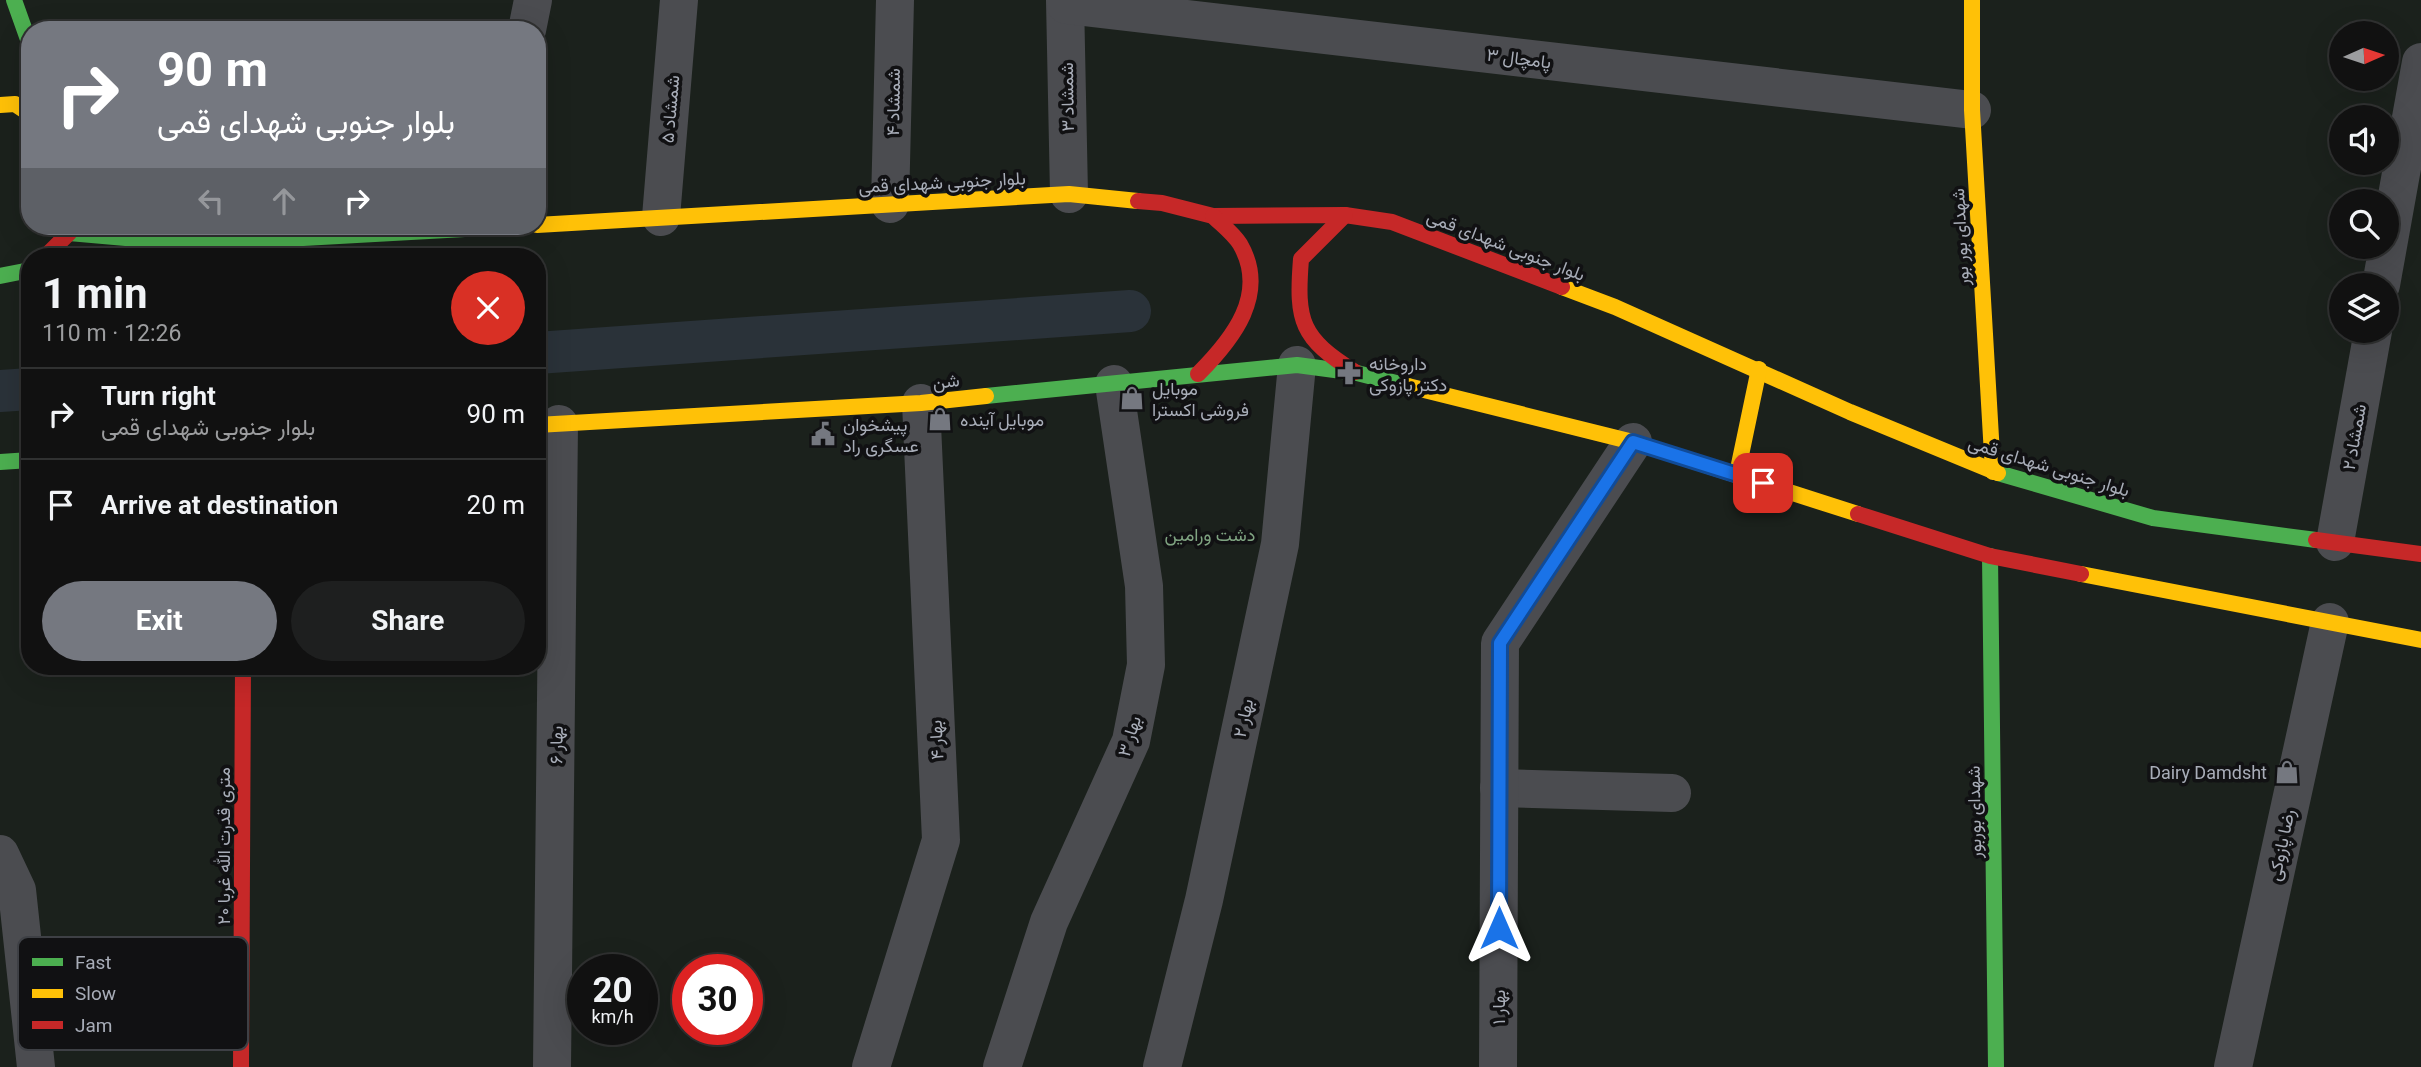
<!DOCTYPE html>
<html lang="en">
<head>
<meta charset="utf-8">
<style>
	:root { --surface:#111; --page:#1e1f1f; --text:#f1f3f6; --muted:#9c9d9f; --line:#303131; --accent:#757880 }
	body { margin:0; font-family:Roboto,Vazirmatn,sans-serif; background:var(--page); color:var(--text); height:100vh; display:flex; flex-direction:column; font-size:26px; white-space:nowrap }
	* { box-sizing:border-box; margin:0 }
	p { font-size:23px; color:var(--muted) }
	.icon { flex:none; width:38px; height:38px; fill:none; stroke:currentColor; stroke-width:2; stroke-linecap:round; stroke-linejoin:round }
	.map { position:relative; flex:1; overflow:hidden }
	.sheet { position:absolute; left:21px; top:248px; width:525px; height:427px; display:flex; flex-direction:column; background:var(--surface); border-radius:28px; box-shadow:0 7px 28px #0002,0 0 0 2px var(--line) }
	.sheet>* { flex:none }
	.guide { position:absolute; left:21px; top:21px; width:525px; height:214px; border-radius:28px; box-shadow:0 7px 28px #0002,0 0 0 2px var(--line); background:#757880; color:#fff; overflow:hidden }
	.needle { width:46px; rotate:87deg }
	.tools { position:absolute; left:2329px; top:21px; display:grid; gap:14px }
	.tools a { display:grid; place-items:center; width:70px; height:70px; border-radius:50%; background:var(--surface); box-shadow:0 7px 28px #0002,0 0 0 2px var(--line); font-size:35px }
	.speed { position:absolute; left:567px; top:954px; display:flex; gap:14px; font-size:35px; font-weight:700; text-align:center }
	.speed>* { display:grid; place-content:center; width:91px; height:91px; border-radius:50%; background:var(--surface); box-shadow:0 7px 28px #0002,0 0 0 2px var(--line); line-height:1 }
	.speed small { font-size:18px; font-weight:400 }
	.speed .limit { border:10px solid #d22; background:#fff; color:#111 }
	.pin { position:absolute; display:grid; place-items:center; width:60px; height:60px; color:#fff; margin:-30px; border-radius:14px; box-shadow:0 4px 10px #0006 }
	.me { position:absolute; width:77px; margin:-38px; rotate:0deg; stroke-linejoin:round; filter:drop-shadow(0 0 5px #0008) }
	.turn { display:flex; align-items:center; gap:24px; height:147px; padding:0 21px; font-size:32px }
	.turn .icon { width:91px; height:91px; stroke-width:2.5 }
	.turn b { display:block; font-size:49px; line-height:60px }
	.lanes { display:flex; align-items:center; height:66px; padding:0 21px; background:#0003; justify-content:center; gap:35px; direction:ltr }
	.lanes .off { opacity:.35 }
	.round { display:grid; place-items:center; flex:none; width:74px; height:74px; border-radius:37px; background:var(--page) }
	.headline { display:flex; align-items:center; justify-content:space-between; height:119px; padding:0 21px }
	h1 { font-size:42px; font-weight:700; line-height:52px }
	.button { display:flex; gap:14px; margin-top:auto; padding:14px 21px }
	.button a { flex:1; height:80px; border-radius:42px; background:var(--accent); color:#fff; font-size:28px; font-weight:700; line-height:80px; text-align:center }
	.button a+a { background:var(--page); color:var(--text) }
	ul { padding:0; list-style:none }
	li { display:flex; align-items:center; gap:21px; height:91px; padding:0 21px; border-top:2px solid var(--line) }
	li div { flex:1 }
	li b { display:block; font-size:26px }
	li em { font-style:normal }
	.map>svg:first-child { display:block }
	.green { fill:#1b211c; fill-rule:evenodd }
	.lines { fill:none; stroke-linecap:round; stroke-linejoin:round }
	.canal { stroke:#2a3239; stroke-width:42 }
	.street { stroke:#4b4c50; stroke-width:38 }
	.fast { stroke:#4caf50; stroke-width:16 }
	.slow { stroke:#ffc107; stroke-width:16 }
	.jam { stroke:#c62828; stroke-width:16 }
	.route-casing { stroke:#114b97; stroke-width:18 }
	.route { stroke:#1a73e8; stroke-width:12 }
	.labels { text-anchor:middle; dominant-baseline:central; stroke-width:7; stroke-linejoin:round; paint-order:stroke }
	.street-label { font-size:18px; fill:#a8adb8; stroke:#111113 }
	.poi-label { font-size:18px; fill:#a8adb8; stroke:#111113; text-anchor:start }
	.park-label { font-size:18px; fill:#7fa381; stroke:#111113 }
	.key { fill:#111113; stroke:#3e4045; stroke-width:2 }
	.key-label { font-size:19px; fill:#a8adb8 }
</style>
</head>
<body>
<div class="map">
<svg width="2421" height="1067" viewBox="0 0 2421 1067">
	<rect width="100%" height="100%" fill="#171717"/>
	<path class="green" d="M 0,0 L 2421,0 L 2421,1067 L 0,1067 ZM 30,30 L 537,30 L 537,226 L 30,226 ZM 2342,33 L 2387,33 L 2387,79 L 2342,79 ZM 2342,117 L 2387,117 L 2387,163 L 2342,163 ZM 2342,201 L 2387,201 L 2387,247 L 2342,247 ZM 30,257 L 537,257 L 537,667 L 30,667 ZM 2342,285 L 2387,285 L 2387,331 L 2342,331 ZM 583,970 L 642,970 L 642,1029 L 583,1029 ZM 688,970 L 747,970 L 747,1029 L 688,1029 Z"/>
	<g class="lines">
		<g class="canal">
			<polyline points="537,353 1130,311"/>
			<polyline points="0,391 30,389"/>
		</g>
		<g class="street">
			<polyline points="1065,0 1069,194"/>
			<polyline points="1066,5 1972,110"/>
			<polyline points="527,30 533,0"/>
			<polyline points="890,204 895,0"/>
			<polyline points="661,217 679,0"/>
			<polyline points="2381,285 2421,62"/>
			<polyline points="2335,542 2373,331"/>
			<polyline points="1499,788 1672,793"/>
			<polyline points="0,854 17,890 36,1067"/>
			<polyline points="552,1067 559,424"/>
			<polyline points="871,1067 941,840 921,403"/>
			<polyline points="1002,1067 1049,922 1131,741 1146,665 1144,586 1114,384"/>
			<polyline points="1162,1067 1204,900 1280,544 1297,365"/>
			<polyline points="1498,1067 1500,643 1633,442"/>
			<polyline points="2233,1067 2330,622"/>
		</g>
		<g class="fast">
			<polyline points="14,0 30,45"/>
			<polyline points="69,233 194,244 518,226"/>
			<polyline points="0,276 30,270"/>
			<polyline points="986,396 1297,365 1357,373 1408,386"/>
			<polyline points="0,462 30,460"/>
			<polyline points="1998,473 2153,518 2316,540"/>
			<polyline points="1990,556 1996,1067"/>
		</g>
		<g class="slow">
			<polyline points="1972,0 1972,110 1993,472"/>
			<polyline points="0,105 15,104 30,114"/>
			<polyline points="537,225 1069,194 1138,201"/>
			<polyline points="1562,287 1615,307 1850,412 1998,473"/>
			<polyline points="1408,386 1633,442 1858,514"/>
			<polyline points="537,425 921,403 986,396"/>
			<polyline points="1737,474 1759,369"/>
			<polyline points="2081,574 2421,640"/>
		</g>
		<g class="jam">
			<polyline points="1138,201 1162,203 1213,216 1345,215 1392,222 1562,287"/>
			<path d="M 1345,215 L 1301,259 C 1296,322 1301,338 1355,372"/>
			<polyline points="45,257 69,233 70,226"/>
			<path d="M 1198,374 C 1233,339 1269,294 1240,244 C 1233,233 1222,225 1213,216"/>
			<polyline points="1858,514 1990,556 2081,574"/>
			<polyline points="2316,540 2421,554"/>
			<polyline points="241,1067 243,667"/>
		</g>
	</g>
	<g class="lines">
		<g class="route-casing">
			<polyline id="route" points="1499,928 1500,643 1633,442 1763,483"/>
		</g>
		<use href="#route" class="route"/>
	</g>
	<defs>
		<g id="pharmacy-bare" transform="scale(1.89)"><path d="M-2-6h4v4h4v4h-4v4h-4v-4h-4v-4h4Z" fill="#757880" stroke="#111113" stroke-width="2.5" paint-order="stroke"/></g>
		<g id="shop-bare" transform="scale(1.89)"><path d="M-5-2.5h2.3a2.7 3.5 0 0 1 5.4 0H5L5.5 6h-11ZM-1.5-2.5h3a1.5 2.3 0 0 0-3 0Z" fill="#757880" stroke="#111113" stroke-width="2.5" paint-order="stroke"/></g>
		<g id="civic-bare" transform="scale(1.89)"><path d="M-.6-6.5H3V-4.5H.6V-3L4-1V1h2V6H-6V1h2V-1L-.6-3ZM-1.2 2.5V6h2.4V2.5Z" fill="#757880" stroke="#111113" stroke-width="2.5" paint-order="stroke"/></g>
	</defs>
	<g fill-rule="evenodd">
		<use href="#pharmacy-bare" x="1349" y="373"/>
		<use href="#shop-bare" x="1132" y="398"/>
		<use href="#shop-bare" x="940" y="419"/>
		<use href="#civic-bare" x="823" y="434"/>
		<use href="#shop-bare" x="2287" y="772"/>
	</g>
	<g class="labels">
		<g class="street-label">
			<text transform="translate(1519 58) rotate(7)">پامچال ۳</text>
			<text transform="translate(1067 97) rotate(-91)">شمشاد ۳</text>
			<text transform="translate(893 102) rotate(-89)">شمشاد ۴</text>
			<text transform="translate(670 109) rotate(-85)">شمشاد ۵</text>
			<text transform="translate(942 182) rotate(-3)">بلوار جنوبی شهدای قمی</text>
			<text transform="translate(1960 237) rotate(-93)">شهدای بور بور</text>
			<text transform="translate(1506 245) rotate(21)">بلوار جنوبی شهدای قمی</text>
			<text transform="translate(946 381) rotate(-6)">شن</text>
			<text transform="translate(2354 437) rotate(-80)">شمشاد ۲</text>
			<text transform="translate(2049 466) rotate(17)">بلوار جنوبی شهدای قمی</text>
			<text transform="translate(1243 718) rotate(-78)">بهار ۲</text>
			<text transform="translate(1129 736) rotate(-73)">بهار ۳</text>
			<text transform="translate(936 740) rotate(-93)">بهار ۴</text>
			<text transform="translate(556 745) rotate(-89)">بهار ۶</text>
			<text transform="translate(1974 812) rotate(-91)">شهدای بوربور</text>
			<text transform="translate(2281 845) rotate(-78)">رضا پازوکی</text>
			<text transform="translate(223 846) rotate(-90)">۲۰ متری قدرت الله غربا</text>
			<text transform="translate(1498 1007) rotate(-90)">بهار ۱</text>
		</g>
		<g class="poi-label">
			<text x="1369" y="363">داروخانه<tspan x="1369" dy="21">دکتر پازوکی</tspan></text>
			<text x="1152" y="388">موبایل<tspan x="1152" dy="21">فروشی اکسترا</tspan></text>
			<text x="960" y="419">موبایل آینده</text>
			<text x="843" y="424">پیشخوان<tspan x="843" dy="21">عسگری راد</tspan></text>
			<text x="2267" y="772" text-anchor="end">Dairy Damdsht</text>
		</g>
		<g class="park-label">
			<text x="1210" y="534">دشت ورامین</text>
		</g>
	</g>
	<rect x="18" y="937" width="230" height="113" rx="10" class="key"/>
	<rect x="32" y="958" width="31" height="8" fill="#4caf50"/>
	<rect x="32" y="989" width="31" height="9" fill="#ffc107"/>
	<rect x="32" y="1021" width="31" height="8" fill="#c62828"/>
	<g class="key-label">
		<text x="75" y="969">Fast</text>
		<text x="75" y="1000">Slow</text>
		<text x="75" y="1032">Jam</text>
	</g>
</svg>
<div class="tools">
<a><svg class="needle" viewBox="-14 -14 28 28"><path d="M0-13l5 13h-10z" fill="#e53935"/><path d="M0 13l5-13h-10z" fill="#9c9d9f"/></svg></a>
<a><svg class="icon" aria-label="sound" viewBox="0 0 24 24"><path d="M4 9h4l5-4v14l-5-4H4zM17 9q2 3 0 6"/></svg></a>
<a><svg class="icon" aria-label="search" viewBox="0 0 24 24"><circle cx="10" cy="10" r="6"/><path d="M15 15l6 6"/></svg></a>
<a><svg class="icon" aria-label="layers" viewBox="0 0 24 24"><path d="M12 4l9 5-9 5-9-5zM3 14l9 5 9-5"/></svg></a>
</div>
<div class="speed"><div>20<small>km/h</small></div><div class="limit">30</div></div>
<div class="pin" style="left:1763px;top:483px;background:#d93025"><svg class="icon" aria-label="arrive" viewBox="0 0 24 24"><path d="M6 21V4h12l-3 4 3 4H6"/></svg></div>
<svg class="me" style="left:1499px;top:928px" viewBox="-20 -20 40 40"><path d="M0-17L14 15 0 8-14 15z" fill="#1a73e8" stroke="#fff" stroke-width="4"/></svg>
<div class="guide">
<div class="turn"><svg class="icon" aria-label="right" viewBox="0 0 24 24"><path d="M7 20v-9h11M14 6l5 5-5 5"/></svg><div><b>90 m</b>بلوار جنوبی شهدای قمی</div></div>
<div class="lanes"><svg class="icon off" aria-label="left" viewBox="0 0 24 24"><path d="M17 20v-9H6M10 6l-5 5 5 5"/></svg><svg class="icon off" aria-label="ahead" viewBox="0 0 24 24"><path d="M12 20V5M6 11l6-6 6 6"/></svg><svg class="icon" aria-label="right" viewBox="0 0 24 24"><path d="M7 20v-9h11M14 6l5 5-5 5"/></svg></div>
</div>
<section class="sheet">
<div class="headline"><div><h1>1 min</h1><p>110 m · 12:26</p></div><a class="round" style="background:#d93025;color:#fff"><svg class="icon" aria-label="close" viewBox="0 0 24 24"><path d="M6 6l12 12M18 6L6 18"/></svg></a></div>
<ul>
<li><svg class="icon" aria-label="right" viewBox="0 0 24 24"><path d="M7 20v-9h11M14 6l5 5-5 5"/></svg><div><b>Turn right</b><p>بلوار جنوبی شهدای قمی</p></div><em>90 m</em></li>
<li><svg class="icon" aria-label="arrive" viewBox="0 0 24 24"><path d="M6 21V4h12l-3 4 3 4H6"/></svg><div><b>Arrive at destination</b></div><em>20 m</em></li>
</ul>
<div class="button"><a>Exit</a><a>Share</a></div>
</section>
</div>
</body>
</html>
